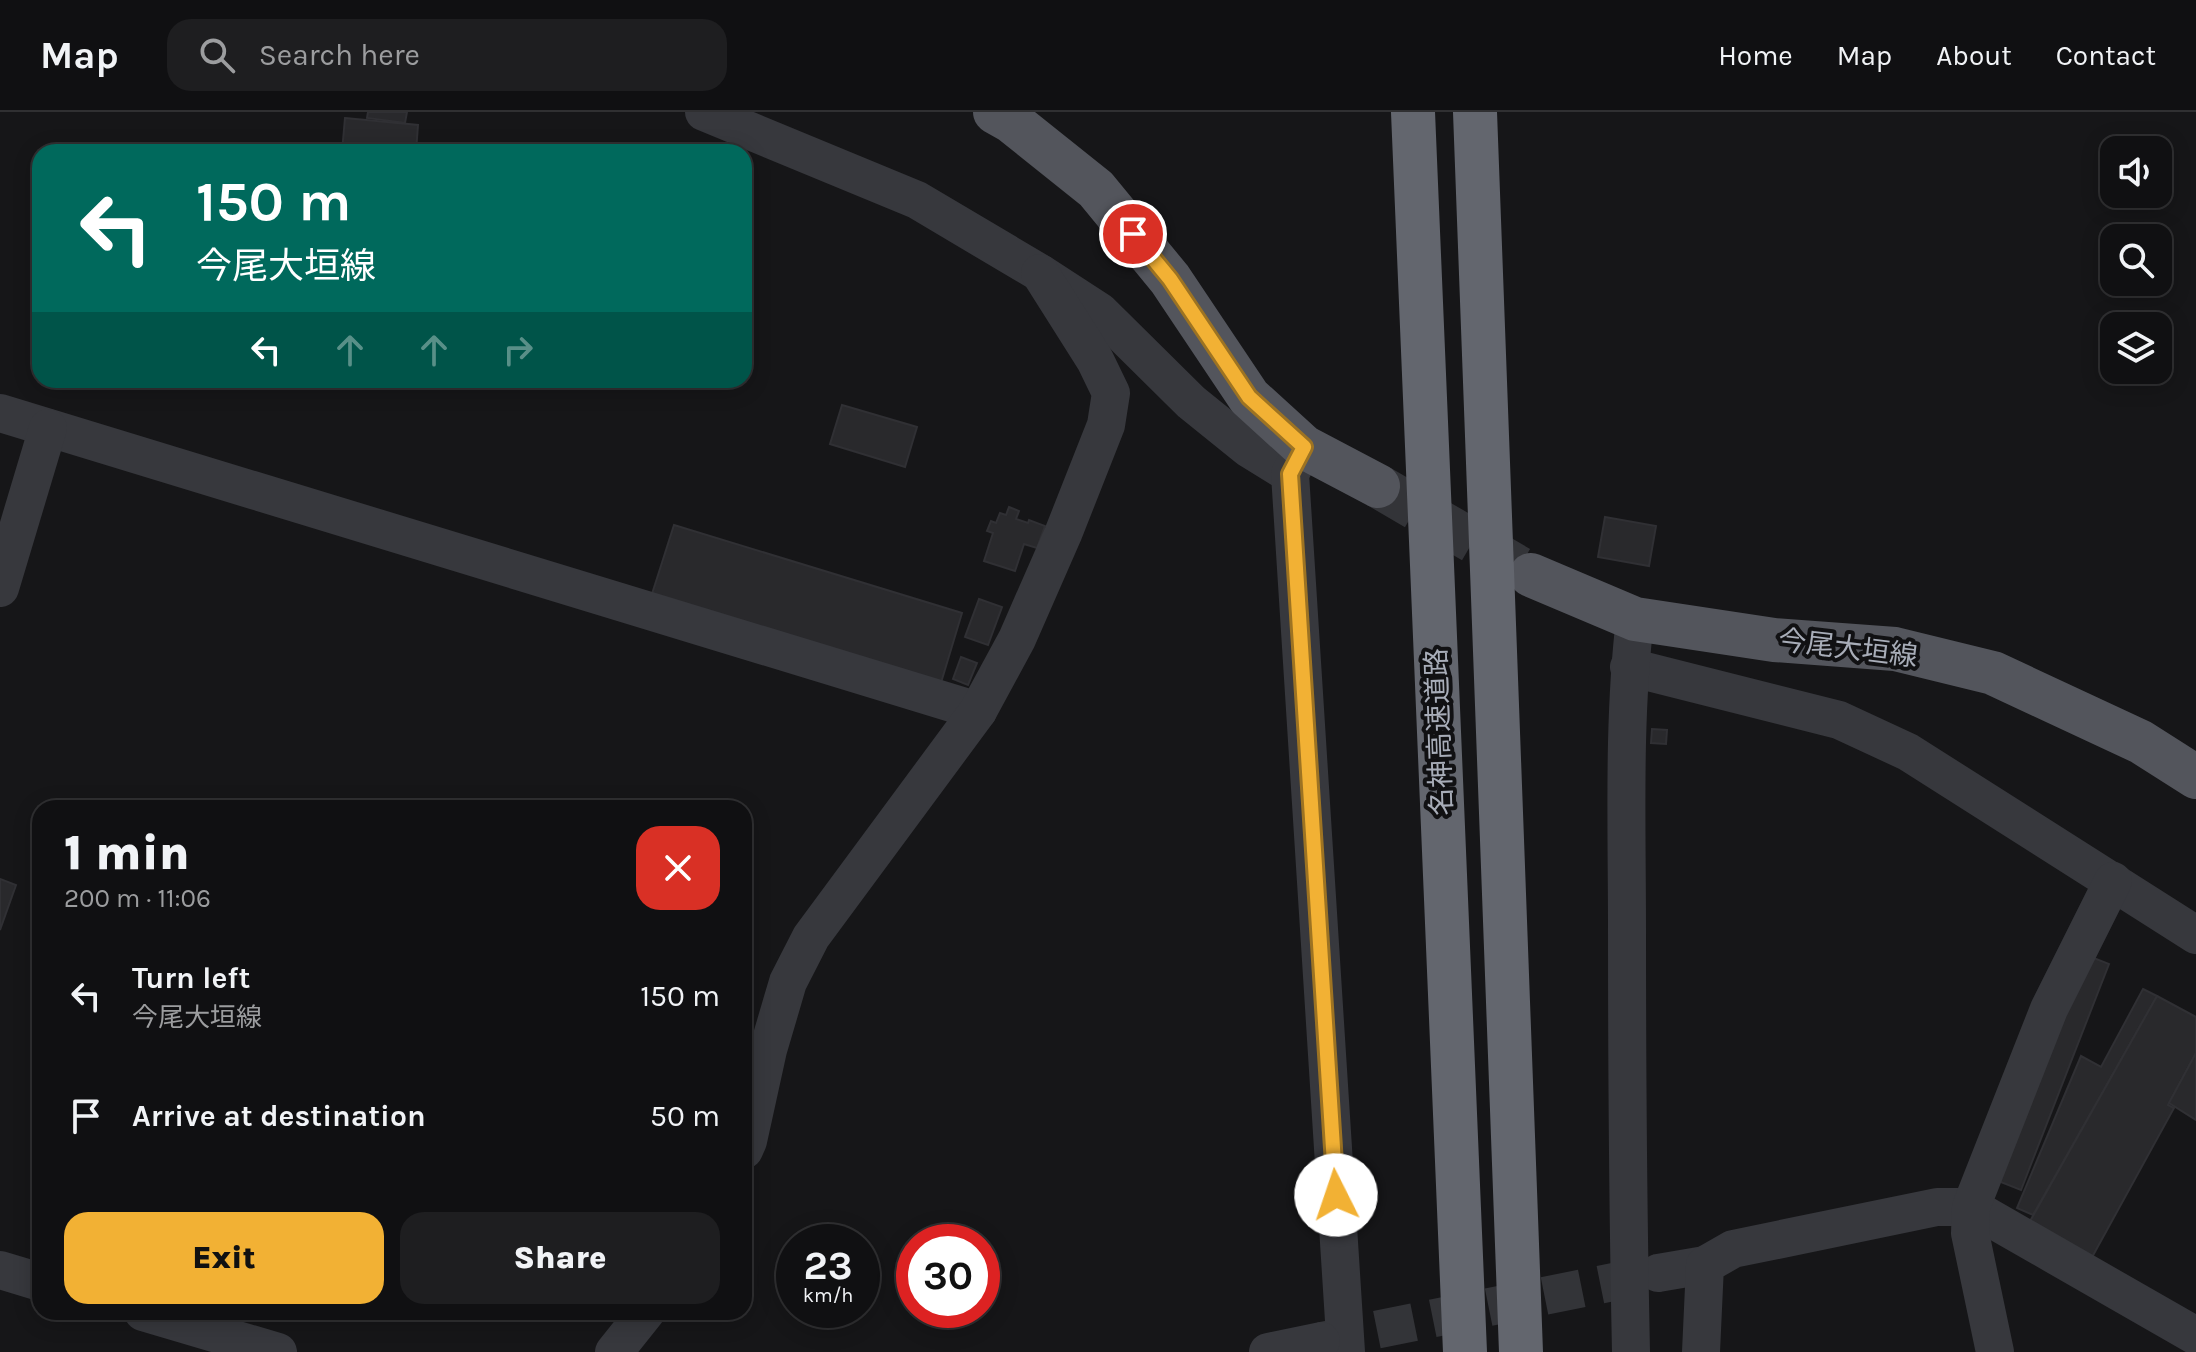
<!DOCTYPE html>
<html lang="en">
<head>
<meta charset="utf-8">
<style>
	:root { --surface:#101012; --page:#1e1e20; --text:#f1f3f6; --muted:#9c9d9f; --line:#303032; --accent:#f2b134 }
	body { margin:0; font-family:Karla,"Noto Sans JP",sans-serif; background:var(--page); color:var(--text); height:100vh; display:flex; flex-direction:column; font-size:30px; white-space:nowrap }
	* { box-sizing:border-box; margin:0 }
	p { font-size:26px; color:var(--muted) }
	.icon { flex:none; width:44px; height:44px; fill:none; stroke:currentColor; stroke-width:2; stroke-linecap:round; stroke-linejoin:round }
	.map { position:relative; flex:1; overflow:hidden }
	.panel { position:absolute; left:32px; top:688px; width:720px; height:520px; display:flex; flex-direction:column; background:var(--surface); border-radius:24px; box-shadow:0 4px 20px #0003,0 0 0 2px var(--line) }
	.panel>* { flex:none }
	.guide { position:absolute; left:32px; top:32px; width:720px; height:244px; border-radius:24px; box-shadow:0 4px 20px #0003,0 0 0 2px var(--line); background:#00695c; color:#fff; overflow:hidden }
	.tools { position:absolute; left:2100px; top:24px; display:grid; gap:16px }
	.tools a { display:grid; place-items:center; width:72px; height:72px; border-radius:16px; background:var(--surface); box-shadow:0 4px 20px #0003,0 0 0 2px var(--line); font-size:40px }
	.speed { position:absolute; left:776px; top:1112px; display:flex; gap:16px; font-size:40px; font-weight:700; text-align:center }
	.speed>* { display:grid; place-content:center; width:104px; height:104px; border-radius:50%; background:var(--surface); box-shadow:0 4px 20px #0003,0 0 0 2px var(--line); line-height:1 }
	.speed small { font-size:20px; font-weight:400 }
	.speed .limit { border:12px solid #d22; background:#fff; color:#111 }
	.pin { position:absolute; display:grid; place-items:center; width:68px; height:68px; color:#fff; margin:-34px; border:4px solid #fff; border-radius:50%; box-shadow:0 2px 8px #0007 }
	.me { position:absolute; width:88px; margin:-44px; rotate:356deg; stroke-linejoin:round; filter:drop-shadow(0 0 6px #0008) }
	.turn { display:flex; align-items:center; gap:28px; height:168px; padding:0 32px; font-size:36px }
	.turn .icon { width:104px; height:104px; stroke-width:2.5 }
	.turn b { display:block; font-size:56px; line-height:68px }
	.lanes { display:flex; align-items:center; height:76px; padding:0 32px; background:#0003; justify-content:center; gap:40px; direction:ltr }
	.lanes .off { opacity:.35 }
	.round { display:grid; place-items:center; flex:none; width:84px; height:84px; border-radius:24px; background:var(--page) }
	.summary { display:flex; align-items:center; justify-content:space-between; height:136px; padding:0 32px }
	h1 { font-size:48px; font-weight:800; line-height:60px }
	.cta { display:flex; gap:16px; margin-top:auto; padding:16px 32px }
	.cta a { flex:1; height:92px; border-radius:24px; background:var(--accent); color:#111; font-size:32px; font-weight:800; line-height:92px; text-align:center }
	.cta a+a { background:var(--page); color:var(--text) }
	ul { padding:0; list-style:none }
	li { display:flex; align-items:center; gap:24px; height:120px; padding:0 32px }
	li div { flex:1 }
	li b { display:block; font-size:30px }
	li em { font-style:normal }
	header { display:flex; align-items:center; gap:48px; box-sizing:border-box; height:112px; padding:0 40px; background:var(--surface); border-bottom:2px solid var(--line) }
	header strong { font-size:38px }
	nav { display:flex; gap:44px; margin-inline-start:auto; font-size:28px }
	.search { width:560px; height:72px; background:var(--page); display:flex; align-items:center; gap:20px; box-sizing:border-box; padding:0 28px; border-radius:24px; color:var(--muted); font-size:30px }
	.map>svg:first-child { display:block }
	.building { fill:#29292c; stroke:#303034; stroke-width:2 }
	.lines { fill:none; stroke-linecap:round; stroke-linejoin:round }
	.minor-tunnel { stroke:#333438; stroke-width:38; stroke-dasharray:38 19; stroke-linecap:butt }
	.major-tunnel { stroke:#333438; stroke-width:44; stroke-dasharray:44 22; stroke-linecap:butt }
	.minor { stroke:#37383d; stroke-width:38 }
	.major { stroke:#53555c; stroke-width:44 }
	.highway { stroke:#63666e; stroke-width:44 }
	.route-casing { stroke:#9d7322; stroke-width:20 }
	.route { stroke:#f2b134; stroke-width:14 }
	.labels { text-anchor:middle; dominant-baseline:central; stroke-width:8; stroke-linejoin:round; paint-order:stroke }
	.street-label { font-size:28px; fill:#a8adb8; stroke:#111113 }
</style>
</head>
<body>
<header>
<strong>Map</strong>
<div class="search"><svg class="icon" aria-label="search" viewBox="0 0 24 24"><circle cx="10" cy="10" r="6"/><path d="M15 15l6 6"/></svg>Search here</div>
<nav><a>Home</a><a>Map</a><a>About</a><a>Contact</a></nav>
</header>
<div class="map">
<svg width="2196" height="1240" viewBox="0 0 2196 1240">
	<rect width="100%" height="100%" fill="#161618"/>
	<g class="building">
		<polygon points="368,0 407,0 405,11 367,6"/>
		<polygon points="345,6 418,13 416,40 342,40"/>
		<polygon points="842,293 917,315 905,355 830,332"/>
		<polygon points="1009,395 1019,399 1016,407 1028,411 1029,408 1045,414 1037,436 1024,432 1015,459 984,449 993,421 987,419 991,409 996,411 1000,401 1006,403"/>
		<polygon points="1605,405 1656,414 1649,454 1598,445"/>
		<polygon points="674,413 962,501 940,574 651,485"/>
		<polygon points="979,487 1002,495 988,533 965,525"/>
		<polygon points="961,545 977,551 968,573 953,567"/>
		<polygon points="1652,617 1667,618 1666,632 1651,631"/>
		<polygon points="0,767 16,773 0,818"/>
		<polygon points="2081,841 2109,852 2021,1078 1993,1067"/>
		<polygon points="2143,877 2157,884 2033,1103 2017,1096 2081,944 2101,955"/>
		<polygon points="2157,884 2196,905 2196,941 2168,993 2174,996 2091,1147 2029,1111"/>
		<polygon points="2196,941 2196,1008 2169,991"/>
	</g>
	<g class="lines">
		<polyline class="minor-tunnel" points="1321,1229 1658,1161"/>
		<polyline class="major-tunnel" points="1378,374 1519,456"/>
		<g class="minor">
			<polyline points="704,0 917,88 1040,161 1100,200 1191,290 1248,336 1290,362"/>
			<polyline points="0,301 978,599"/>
			<polyline points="1304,335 1290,362 1346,1240"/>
			<polyline points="0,476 48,316"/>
			<polyline points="1629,555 1839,608 1908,640 2196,823"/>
			<polyline points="744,1038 748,1029 768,938 788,870 811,825 978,599 1017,527 1063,422 1106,313 1111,281 1095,248 1040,161"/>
			<polyline points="0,1158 40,1170"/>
			<polyline points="1658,1161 1705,1153"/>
			<polyline points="143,1200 278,1240"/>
			<polyline points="614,1240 646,1200"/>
			<polyline points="1268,1240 1321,1229"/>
			<path d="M 1631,1240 C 1628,1099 1627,957 1627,816 C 1627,713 1623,610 1635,507"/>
			<polyline points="1701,1240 1705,1153 1733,1137 1937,1095 1971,1095 2196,1224"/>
			<polyline points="1995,1240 1970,1121 1971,1095 2049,897 2113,769"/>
		</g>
		<g class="major">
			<polyline points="995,0 1011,9 1096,77 1170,167 1249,285 1304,335 1378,374"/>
			<polyline points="1531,463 1635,507 1774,528 1895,537 1993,561 2141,630 2196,665"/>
		</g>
		<g class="highway">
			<polyline points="1413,0 1465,1240"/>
			<polyline points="1475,0 1521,1240"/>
		</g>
	</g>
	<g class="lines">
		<g class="route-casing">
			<polyline id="route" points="1133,122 1170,167 1249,285 1304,335 1290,362 1336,1083"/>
		</g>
		<use href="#route" class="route"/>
	</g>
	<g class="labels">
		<g class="street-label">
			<text transform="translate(1848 536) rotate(7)">今尾大垣線</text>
			<text transform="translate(1439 620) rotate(-92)">名神高速道路</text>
		</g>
	</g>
</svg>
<div class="tools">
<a><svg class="icon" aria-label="sound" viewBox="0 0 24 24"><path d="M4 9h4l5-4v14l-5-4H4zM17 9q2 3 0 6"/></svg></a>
<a><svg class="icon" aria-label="search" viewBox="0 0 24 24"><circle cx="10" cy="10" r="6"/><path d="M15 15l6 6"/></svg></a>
<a><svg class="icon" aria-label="layers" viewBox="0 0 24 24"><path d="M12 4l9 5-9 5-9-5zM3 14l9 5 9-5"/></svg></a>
</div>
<div class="speed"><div>23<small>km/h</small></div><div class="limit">30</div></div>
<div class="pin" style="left:1133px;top:122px;background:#d93025"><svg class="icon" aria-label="arrive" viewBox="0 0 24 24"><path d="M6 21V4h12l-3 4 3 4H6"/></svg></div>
<svg class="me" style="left:1336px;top:1083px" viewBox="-20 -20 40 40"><circle r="19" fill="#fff"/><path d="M0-13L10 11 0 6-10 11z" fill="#f2b134"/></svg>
<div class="guide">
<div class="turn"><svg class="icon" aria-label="left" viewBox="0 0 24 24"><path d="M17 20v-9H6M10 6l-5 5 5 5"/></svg><div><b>150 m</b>今尾大垣線</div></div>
<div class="lanes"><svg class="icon" aria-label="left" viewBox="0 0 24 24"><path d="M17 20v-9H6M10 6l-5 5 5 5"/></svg><svg class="icon off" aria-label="ahead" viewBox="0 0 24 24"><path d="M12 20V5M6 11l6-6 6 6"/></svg><svg class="icon off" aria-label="ahead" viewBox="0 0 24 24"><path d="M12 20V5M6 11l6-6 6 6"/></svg><svg class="icon off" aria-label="right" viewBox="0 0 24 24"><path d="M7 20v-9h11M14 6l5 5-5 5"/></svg></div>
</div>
<section class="panel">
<div class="summary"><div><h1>1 min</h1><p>200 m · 11:06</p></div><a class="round" style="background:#d93025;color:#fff"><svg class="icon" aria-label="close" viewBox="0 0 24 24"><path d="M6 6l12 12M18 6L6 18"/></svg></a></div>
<ul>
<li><svg class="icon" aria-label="left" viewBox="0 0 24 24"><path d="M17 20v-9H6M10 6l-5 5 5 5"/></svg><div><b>Turn left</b><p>今尾大垣線</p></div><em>150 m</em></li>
<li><svg class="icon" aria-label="arrive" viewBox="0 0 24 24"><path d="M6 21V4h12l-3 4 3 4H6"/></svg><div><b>Arrive at destination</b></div><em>50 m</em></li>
</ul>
<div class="cta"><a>Exit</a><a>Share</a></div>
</section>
</div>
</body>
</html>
